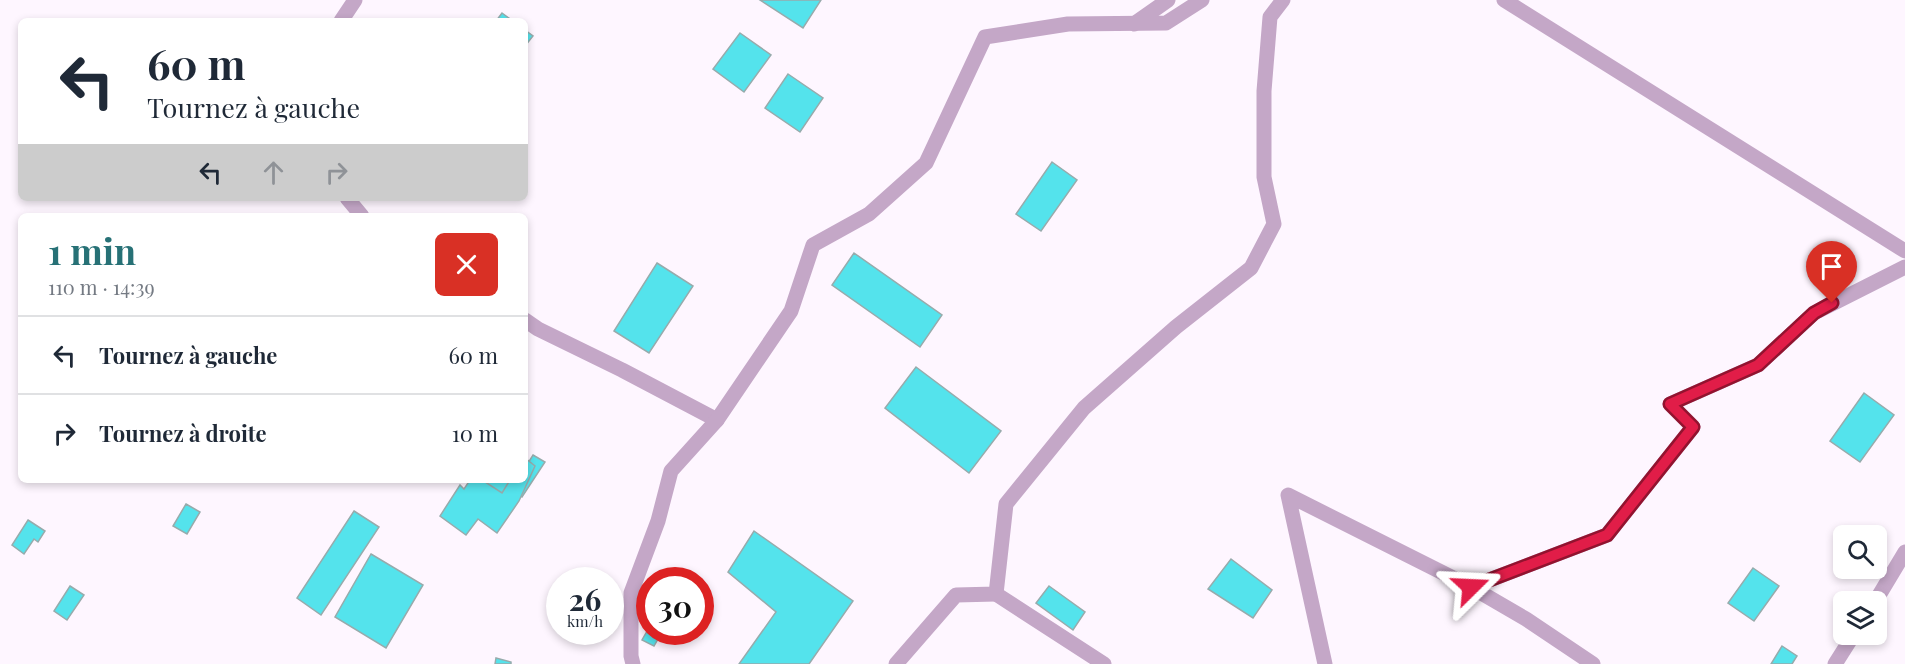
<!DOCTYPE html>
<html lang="fr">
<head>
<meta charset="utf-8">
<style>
	:root { --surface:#fff; --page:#f2f2f3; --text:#1f2937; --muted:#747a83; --line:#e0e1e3; --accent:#277176 }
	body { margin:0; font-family:"Playfair Display",serif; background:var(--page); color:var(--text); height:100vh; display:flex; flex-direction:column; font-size:22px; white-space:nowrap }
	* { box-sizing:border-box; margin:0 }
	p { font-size:20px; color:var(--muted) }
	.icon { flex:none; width:33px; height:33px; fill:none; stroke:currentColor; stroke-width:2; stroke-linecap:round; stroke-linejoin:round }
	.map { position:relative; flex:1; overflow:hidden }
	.sheet { position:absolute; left:18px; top:213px; width:510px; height:270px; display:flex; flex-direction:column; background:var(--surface); border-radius:9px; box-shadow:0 3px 9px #0003 }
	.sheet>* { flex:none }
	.banner { position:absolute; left:18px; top:18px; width:510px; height:183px; border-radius:9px; box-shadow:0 3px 9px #0003; background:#fff; color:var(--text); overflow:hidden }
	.controls { position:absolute; left:1833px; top:525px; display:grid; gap:12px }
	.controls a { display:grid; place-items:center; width:54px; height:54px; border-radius:9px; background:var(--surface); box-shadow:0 3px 9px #0003; font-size:30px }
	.speed { position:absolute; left:546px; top:567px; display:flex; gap:12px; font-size:30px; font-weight:700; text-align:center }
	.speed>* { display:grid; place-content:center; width:78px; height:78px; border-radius:50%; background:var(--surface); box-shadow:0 3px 9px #0003; line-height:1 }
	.speed small { font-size:15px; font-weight:400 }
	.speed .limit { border:9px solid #d22; background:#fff; color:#111 }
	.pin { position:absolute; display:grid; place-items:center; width:51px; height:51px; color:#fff; margin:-62px -26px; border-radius:50% 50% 50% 0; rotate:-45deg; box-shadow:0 0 6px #0007 }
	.pin .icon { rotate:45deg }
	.me { position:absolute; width:66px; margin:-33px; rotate:69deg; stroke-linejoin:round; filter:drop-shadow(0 0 4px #0008) }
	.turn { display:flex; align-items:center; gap:21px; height:126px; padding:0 30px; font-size:27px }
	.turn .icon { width:78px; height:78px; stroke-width:2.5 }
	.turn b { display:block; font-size:42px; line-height:51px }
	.lanes { display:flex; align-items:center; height:57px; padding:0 30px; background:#0003; justify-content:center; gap:30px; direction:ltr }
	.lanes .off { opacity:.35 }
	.round { display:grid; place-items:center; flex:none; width:63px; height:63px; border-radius:9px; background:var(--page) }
	.headline { display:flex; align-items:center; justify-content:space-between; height:102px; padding:0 30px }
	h1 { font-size:36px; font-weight:700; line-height:45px; color:var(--accent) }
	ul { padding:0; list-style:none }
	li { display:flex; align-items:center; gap:18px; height:78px; padding:0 30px; border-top:2px solid var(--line) }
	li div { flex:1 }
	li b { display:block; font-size:22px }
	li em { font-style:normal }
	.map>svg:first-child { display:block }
	.building { fill:#54e3ec; stroke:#97abac; stroke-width:1.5 }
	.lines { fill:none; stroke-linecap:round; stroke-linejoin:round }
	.minor { stroke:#c4a7c7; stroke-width:15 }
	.route-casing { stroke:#92132f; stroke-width:15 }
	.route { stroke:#e11d48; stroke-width:10 }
</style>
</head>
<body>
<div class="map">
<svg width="1905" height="664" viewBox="0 0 1905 664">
	<rect width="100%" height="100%" fill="#fef6ff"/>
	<g class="building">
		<polygon points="760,0 821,0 803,28"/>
		<polygon points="502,13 513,21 496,21"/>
		<polygon points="525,30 533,36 525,46"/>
		<polygon points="740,33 771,55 744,92 713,69"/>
		<polygon points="788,74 823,98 800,132 765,108"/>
		<polygon points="1052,162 1077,180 1041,231 1016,214"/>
		<polygon points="854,253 942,315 920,347 832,285"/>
		<polygon points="657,263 693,286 649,353 614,331"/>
		<polygon points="916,367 1001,431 969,473 885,408"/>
		<polygon points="1864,393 1894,415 1860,462 1830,441"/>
		<polygon points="533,455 545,462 522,497 511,490 517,480 525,480 525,468"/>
		<polygon points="525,458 535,466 519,501 497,533 478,519 466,535 440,516 460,485 464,489 470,480 525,480"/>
		<polygon points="482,480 510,480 502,493"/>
		<polygon points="186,504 200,512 187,534 173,526"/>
		<polygon points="354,511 379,527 321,615 297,598"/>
		<polygon points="28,520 45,531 38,542 34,539 24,554 12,545"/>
		<polygon points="754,531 853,601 809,664 739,664 776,612 728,572"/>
		<polygon points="371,554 423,585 386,648 335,617"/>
		<polygon points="1231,559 1272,590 1253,618 1208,589"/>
		<polygon points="1753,568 1779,586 1754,621 1728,603"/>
		<polygon points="70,586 84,595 67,620 54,611"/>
		<polygon points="1049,586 1085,612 1073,630 1036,603"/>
		<polygon points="650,626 650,632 662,632 654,646 642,640"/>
		<polygon points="1782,646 1797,656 1792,664 1771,664"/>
		<polygon points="496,658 511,662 511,664 495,664"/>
	</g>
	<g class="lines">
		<g class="minor">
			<polyline points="1504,0 1905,251"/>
			<polyline points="341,21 355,0"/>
			<polyline points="1134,24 1168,0"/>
			<polyline points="347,198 362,216"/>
			<polyline points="525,320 538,329 622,370 717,420"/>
			<polyline points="1471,587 1526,619 1593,664"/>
			<polyline points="996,594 1104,664"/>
			<polyline points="1875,602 1905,552"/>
			<polyline points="633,664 631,656 631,593 658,521 671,471 717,420 791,311 813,245 869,214 926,163 985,37 1068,24 1166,23 1202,0"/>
			<polyline points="896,664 956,595 996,594 1006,504 1084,408 1176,327 1251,268 1274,224 1264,177 1264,91 1270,17 1283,0"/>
			<polyline points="1325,664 1288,495 1471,587 1607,535 1693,427 1670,404 1758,365 1814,313 1905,267"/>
			<polyline points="1835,664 1854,634"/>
		</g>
	</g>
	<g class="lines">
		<g class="route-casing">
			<polyline id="route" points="1471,587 1607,535 1693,427 1670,404 1758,365 1814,313 1832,303"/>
		</g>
		<use href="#route" class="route"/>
	</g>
</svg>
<div class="controls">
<a><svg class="icon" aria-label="search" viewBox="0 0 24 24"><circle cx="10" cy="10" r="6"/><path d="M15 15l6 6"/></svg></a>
<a><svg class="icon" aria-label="layers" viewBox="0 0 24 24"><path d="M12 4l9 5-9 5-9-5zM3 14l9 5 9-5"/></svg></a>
</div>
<div class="speed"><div>26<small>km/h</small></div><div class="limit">30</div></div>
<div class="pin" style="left:1832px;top:303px;background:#d93025"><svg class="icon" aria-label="arrive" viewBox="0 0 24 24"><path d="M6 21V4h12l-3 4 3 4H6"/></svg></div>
<svg class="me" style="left:1471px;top:587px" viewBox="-20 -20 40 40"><path d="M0-17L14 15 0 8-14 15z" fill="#e11d48" stroke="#fff" stroke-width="4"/></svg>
<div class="banner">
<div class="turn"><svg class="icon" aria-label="left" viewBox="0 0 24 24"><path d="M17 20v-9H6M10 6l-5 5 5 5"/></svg><div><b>60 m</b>Tournez à gauche</div></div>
<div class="lanes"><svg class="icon" aria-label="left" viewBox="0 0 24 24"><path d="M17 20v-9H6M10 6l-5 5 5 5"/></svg><svg class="icon off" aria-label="ahead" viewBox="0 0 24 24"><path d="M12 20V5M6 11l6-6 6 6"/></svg><svg class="icon off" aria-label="right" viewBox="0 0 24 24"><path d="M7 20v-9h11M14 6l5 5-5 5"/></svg></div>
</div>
<section class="sheet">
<div class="headline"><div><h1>1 min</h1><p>110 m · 14:39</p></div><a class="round" style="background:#d93025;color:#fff"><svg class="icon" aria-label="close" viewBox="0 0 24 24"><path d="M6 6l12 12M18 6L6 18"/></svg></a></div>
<ul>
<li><svg class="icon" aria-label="left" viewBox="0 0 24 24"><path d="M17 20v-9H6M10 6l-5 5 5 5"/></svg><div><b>Tournez à gauche</b></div><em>60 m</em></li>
<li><svg class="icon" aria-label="right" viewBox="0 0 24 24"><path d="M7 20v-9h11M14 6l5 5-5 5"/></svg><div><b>Tournez à droite</b></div><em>10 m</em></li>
</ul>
</section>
</div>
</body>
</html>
